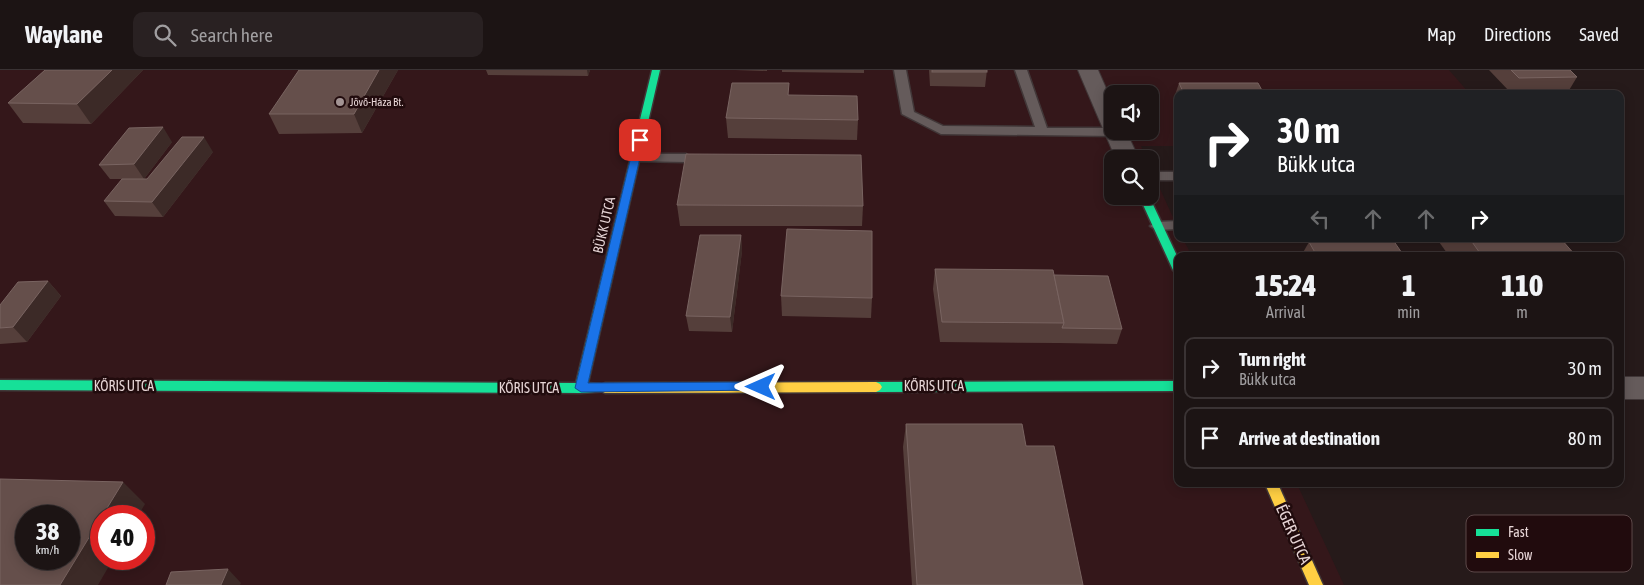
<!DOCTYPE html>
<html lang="en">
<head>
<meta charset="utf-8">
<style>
	:root { --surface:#1c1414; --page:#292122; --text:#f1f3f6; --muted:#a09ea0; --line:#3a3334 }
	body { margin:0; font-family:"Asap Condensed",sans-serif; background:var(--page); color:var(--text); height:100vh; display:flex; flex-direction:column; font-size:19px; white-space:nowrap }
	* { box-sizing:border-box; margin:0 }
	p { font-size:16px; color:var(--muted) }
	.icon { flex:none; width:28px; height:28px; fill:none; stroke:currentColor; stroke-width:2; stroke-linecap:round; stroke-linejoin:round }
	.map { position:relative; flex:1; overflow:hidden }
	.details { position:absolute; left:1174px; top:182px; width:450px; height:235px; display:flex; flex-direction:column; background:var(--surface); border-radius:10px; box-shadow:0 2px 12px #0003,0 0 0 1px var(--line) }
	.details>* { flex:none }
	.banner { position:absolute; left:1174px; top:20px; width:450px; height:152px; border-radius:10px; box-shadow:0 2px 12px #0003,0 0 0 1px var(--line); background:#202124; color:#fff; overflow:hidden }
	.buttons { position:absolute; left:1104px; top:15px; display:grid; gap:10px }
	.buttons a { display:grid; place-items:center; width:55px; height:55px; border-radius:10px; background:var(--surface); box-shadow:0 2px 12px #0003,0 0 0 1px var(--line); font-size:25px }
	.speed { position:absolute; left:15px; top:435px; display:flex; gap:10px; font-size:25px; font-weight:700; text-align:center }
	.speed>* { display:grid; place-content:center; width:65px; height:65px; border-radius:50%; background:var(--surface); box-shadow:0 2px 12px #0003,0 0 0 1px var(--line); line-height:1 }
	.speed small { font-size:12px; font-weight:400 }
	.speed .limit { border:8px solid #d22; background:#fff; color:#111 }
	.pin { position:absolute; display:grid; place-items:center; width:42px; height:42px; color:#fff; margin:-21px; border-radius:10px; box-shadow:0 2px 8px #0006 }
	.me { position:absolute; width:55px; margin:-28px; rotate:270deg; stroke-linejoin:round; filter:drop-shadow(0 0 4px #0008) }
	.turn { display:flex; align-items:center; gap:18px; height:105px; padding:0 20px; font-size:22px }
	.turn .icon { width:65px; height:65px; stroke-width:2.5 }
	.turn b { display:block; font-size:35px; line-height:42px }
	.lanes { display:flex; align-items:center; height:48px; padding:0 20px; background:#0003; justify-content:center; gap:25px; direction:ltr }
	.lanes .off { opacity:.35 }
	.eta { display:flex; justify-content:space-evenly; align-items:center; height:85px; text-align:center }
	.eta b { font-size:30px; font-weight:800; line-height:35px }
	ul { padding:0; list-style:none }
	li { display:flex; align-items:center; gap:15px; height:62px; margin:0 10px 8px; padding:0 10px; border:2px solid var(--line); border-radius:10px }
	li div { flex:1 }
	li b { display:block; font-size:19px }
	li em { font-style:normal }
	header { display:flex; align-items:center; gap:30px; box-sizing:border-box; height:70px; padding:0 25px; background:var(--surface); border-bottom:1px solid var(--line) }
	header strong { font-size:24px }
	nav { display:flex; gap:28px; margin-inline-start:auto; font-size:18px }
	.search { width:350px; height:45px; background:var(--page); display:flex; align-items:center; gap:12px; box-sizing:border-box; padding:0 18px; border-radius:10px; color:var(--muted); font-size:19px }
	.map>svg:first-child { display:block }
	.built { fill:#34171a; fill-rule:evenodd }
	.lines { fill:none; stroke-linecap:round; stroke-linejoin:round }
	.lane-casing { stroke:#413738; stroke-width:3 }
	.street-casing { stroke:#413738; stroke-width:2 }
	.fast-casing { stroke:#413738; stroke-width:3 }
	.slow-casing { stroke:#413738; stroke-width:3 }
	.lane { fill:#655b5b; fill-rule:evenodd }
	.street { fill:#655b5b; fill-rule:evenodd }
	.fast { fill:#16e098; fill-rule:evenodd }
	.slow { fill:#ffcf43; fill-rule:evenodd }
	.wall { fill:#553f3b }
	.shaded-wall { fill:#3c2a27 }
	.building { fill:#654f4b; stroke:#796461; fill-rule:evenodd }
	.route { fill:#1a73e8; stroke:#114b97 }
	.poi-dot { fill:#a39494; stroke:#210b0d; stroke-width:2 }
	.labels { text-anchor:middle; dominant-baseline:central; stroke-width:5; stroke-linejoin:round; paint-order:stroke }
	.far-poi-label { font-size:11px; fill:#e7d5d6; stroke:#210b0d; text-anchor:start }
	.street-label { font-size:14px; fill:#e7d5d6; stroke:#210b0d }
	.near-street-label { font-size:16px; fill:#e7d5d6; stroke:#210b0d }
	.key { fill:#210b0d; stroke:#5c4849; stroke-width:1 }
	.key-label { font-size:14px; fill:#e7d5d6 }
</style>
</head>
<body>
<header>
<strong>Waylane</strong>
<div class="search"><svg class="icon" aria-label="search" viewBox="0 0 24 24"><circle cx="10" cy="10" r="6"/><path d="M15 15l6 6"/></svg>Search here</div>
<nav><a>Map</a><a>Directions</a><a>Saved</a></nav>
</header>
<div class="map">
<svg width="1644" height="515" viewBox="0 0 1644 515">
	<rect width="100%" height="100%" fill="#261a1a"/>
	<path class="built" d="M 0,0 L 1449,0 L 1470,24 L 1178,24 L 1177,76 L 1141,76 L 1146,89 L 1112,89 L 1112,126 L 1150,126 L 1150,97 L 1177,156 L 1178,169 L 1183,169 L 1192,186 L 1178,186 L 1178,414 L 1297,414 L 1344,515 L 0,515 ZM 1112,24 L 1150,24 L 1150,61 L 1112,61 ZM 26,446 L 69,446 L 69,489 L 26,489 ZM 101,446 L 144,446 L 144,489 L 101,489 Z"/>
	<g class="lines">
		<g class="lane-casing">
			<g id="lane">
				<polygon points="894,0 906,0 914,42 943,56 1035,57 1015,0 1027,0 1047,58 1112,58 1112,61 1122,62 1116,66 941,64 902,44"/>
				<polygon points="636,84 686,84 692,88 686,92 632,91 630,88"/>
				<rect x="1150" y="102" width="28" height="8"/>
				<polygon points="1178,151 1178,159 1157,160 1150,156 1157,152"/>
			</g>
		</g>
		<g class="street-casing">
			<g id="street">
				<polygon points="1078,0 1098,0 1112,32 1112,61 1126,61 1139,89 1116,89"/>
				<rect x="1620" y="307" width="24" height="22"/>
			</g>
		</g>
		<g class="fast-casing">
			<g id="fast">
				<polygon points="652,0 660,0 588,313 609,315 611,318 609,321 581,323 0,320 0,310 576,313"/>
				<polygon points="1139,126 1149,126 1178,188 1178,204 1173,200"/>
				<polygon points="1178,311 1178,321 876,322 872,320 870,317 872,314 876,312"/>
			</g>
		</g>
		<g class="slow-casing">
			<g id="slow">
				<polygon points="876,312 880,314 882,317 880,320 876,322 605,323 601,321 599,318 601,315 605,313"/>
				<polygon points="1265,414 1278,414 1323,515 1309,515"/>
			</g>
		</g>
		<use href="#lane" class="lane"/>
		<use href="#street" class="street"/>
		<use href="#fast" class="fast"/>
		<use href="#slow" class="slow"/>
	</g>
	<g class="wall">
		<polygon points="45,0 143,0 91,54 23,53 8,33"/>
		<polygon points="398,0 362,63 279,64 269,44"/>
		<polygon points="486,0 590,0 588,6 488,5"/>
		<polygon points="735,0 767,0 767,1"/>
		<polygon points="782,0 864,0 864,3 782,2"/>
		<polygon points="929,0 987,0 985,17 930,16"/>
		<polygon points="1489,0 1570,0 1577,7 1568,22 1510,22"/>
		<polygon points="1179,13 1264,24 1178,24 1178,34 1174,28"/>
		<polygon points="789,25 858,50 857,70 728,68 726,48"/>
		<polygon points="172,72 144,109 110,109 99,95"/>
		<polygon points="213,82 163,147 115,146 104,131 147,109"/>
		<polygon points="677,135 863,136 862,156 680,156"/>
		<polygon points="741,165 742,181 732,262 689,261 686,246"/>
		<polygon points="1437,169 1561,169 1576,186 1449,186"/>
		<polygon points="1309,172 1404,186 1301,186"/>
		<polygon points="935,199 1054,205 1122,259 1117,274 1058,273 940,272 933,219"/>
		<polygon points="48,211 61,226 27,272 0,274 0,235"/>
		<polygon points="781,226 872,228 871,248 782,246"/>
		<polygon points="1620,240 1625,245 1620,251"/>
		<polygon points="906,354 1083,515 912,515 903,377"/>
	</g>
	<g class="shaded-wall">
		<polygon points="112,0 143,0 91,54 77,34"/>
		<polygon points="379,0 398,0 362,63 354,44"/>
		<polygon points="587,0 590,0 588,6"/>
		<polygon points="163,57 172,72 144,109 134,94"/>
		<polygon points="204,67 213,82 163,147 152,132"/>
		<polygon points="741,165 742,181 732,262 730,247"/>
		<polygon points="48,211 61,226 27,272 13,257"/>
		<polygon points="123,412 145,434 138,446 102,446"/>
		<polygon points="101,447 101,489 113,489 98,515 60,515"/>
		<polygon points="228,499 241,513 240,515 221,515"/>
	</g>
	<g class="building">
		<polygon points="45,0 112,0 77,34 8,33"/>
		<polygon points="299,0 379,0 354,44 269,44"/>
		<rect x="932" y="0" width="55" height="2"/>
		<polygon points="1511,0 1570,0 1577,7 1519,8"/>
		<polygon points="732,13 789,13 788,25 857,26 858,50 726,48"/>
		<polygon points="1179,13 1258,13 1264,24 1184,24"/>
		<polygon points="163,57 134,94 99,95 129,58"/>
		<polygon points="182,67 204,67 152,132 104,131 122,109 147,109"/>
		<polygon points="686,84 861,85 863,136 677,135"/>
		<polygon points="787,159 872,161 872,228 781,226"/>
		<polygon points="700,165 741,165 730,247 686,246"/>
		<polygon points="1470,169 1561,169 1576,186 1482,186"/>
		<polygon points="1393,170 1404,186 1317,186 1309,172"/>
		<polygon points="935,199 1053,200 1064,253 942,252"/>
		<polygon points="1054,205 1108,206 1122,259 1062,258 1064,253"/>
		<polygon points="48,211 13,257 0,258 0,235 18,212"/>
		<polygon points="1620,240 1625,245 1620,245"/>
		<polygon points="906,354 1022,354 1026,376 1054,376 1083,515 917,515"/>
		<path d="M 0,409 L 123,412 L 60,515 L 0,515 ZM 26,446 L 69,446 L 69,489 L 26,489 Z"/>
		<polygon points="228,499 221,515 166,515 171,502"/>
	</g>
	<polygon class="route" points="640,67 644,70 588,313 761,312 767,317 765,320 581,322 575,318 635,70"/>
	<circle class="poi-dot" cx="340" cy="32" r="5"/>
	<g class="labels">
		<g class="far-poi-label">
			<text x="350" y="32">Jövő-Háza Bt.</text>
		</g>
		<g class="street-label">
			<text transform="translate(604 155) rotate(-77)">BÜKK UTCA</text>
			<text x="124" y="316">KŐRIS UTCA</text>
			<text x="934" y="316">KŐRIS UTCA</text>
			<text x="529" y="318">KŐRIS UTCA</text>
		</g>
		<g class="near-street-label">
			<text transform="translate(1294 464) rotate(66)">ÉGER UTCA</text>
		</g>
	</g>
	<rect x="1466" y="445" width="166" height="57" rx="8" class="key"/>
	<rect x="1476" y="459" width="23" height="7" fill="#16e098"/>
	<rect x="1476" y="482" width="23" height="6" fill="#ffcf43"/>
	<g class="key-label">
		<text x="1508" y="467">Fast</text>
		<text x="1508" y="490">Slow</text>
	</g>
</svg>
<div class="buttons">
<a><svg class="icon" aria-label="sound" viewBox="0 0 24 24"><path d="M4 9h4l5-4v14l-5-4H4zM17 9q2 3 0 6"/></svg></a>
<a><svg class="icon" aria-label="search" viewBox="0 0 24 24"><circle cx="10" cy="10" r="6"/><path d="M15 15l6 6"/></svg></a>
</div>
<div class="speed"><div>38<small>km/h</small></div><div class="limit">40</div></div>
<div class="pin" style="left:640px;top:70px;background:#d93025"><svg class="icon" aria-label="arrive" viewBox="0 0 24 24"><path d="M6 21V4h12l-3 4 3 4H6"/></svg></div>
<svg class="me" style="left:761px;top:317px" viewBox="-20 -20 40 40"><path d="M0-17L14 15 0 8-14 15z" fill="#1a73e8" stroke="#fff" stroke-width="4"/></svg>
<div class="banner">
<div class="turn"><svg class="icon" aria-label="right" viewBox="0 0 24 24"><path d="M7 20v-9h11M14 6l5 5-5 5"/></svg><div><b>30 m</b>Bükk utca</div></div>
<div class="lanes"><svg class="icon off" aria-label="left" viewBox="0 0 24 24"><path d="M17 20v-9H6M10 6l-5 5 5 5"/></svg><svg class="icon off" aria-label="ahead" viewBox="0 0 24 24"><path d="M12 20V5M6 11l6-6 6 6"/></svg><svg class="icon off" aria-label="ahead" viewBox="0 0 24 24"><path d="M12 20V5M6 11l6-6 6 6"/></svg><svg class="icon" aria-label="right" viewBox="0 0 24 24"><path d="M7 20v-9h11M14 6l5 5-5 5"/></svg></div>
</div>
<section class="details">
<div class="eta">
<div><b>15:24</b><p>Arrival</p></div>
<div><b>1</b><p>min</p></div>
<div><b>110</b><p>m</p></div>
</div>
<ul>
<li><svg class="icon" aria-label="right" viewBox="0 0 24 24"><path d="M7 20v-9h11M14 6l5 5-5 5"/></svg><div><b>Turn right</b><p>Bükk utca</p></div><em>30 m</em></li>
<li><svg class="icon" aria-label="arrive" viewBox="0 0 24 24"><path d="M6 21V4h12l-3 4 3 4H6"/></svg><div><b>Arrive at destination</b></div><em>80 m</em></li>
</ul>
</section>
</div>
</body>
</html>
